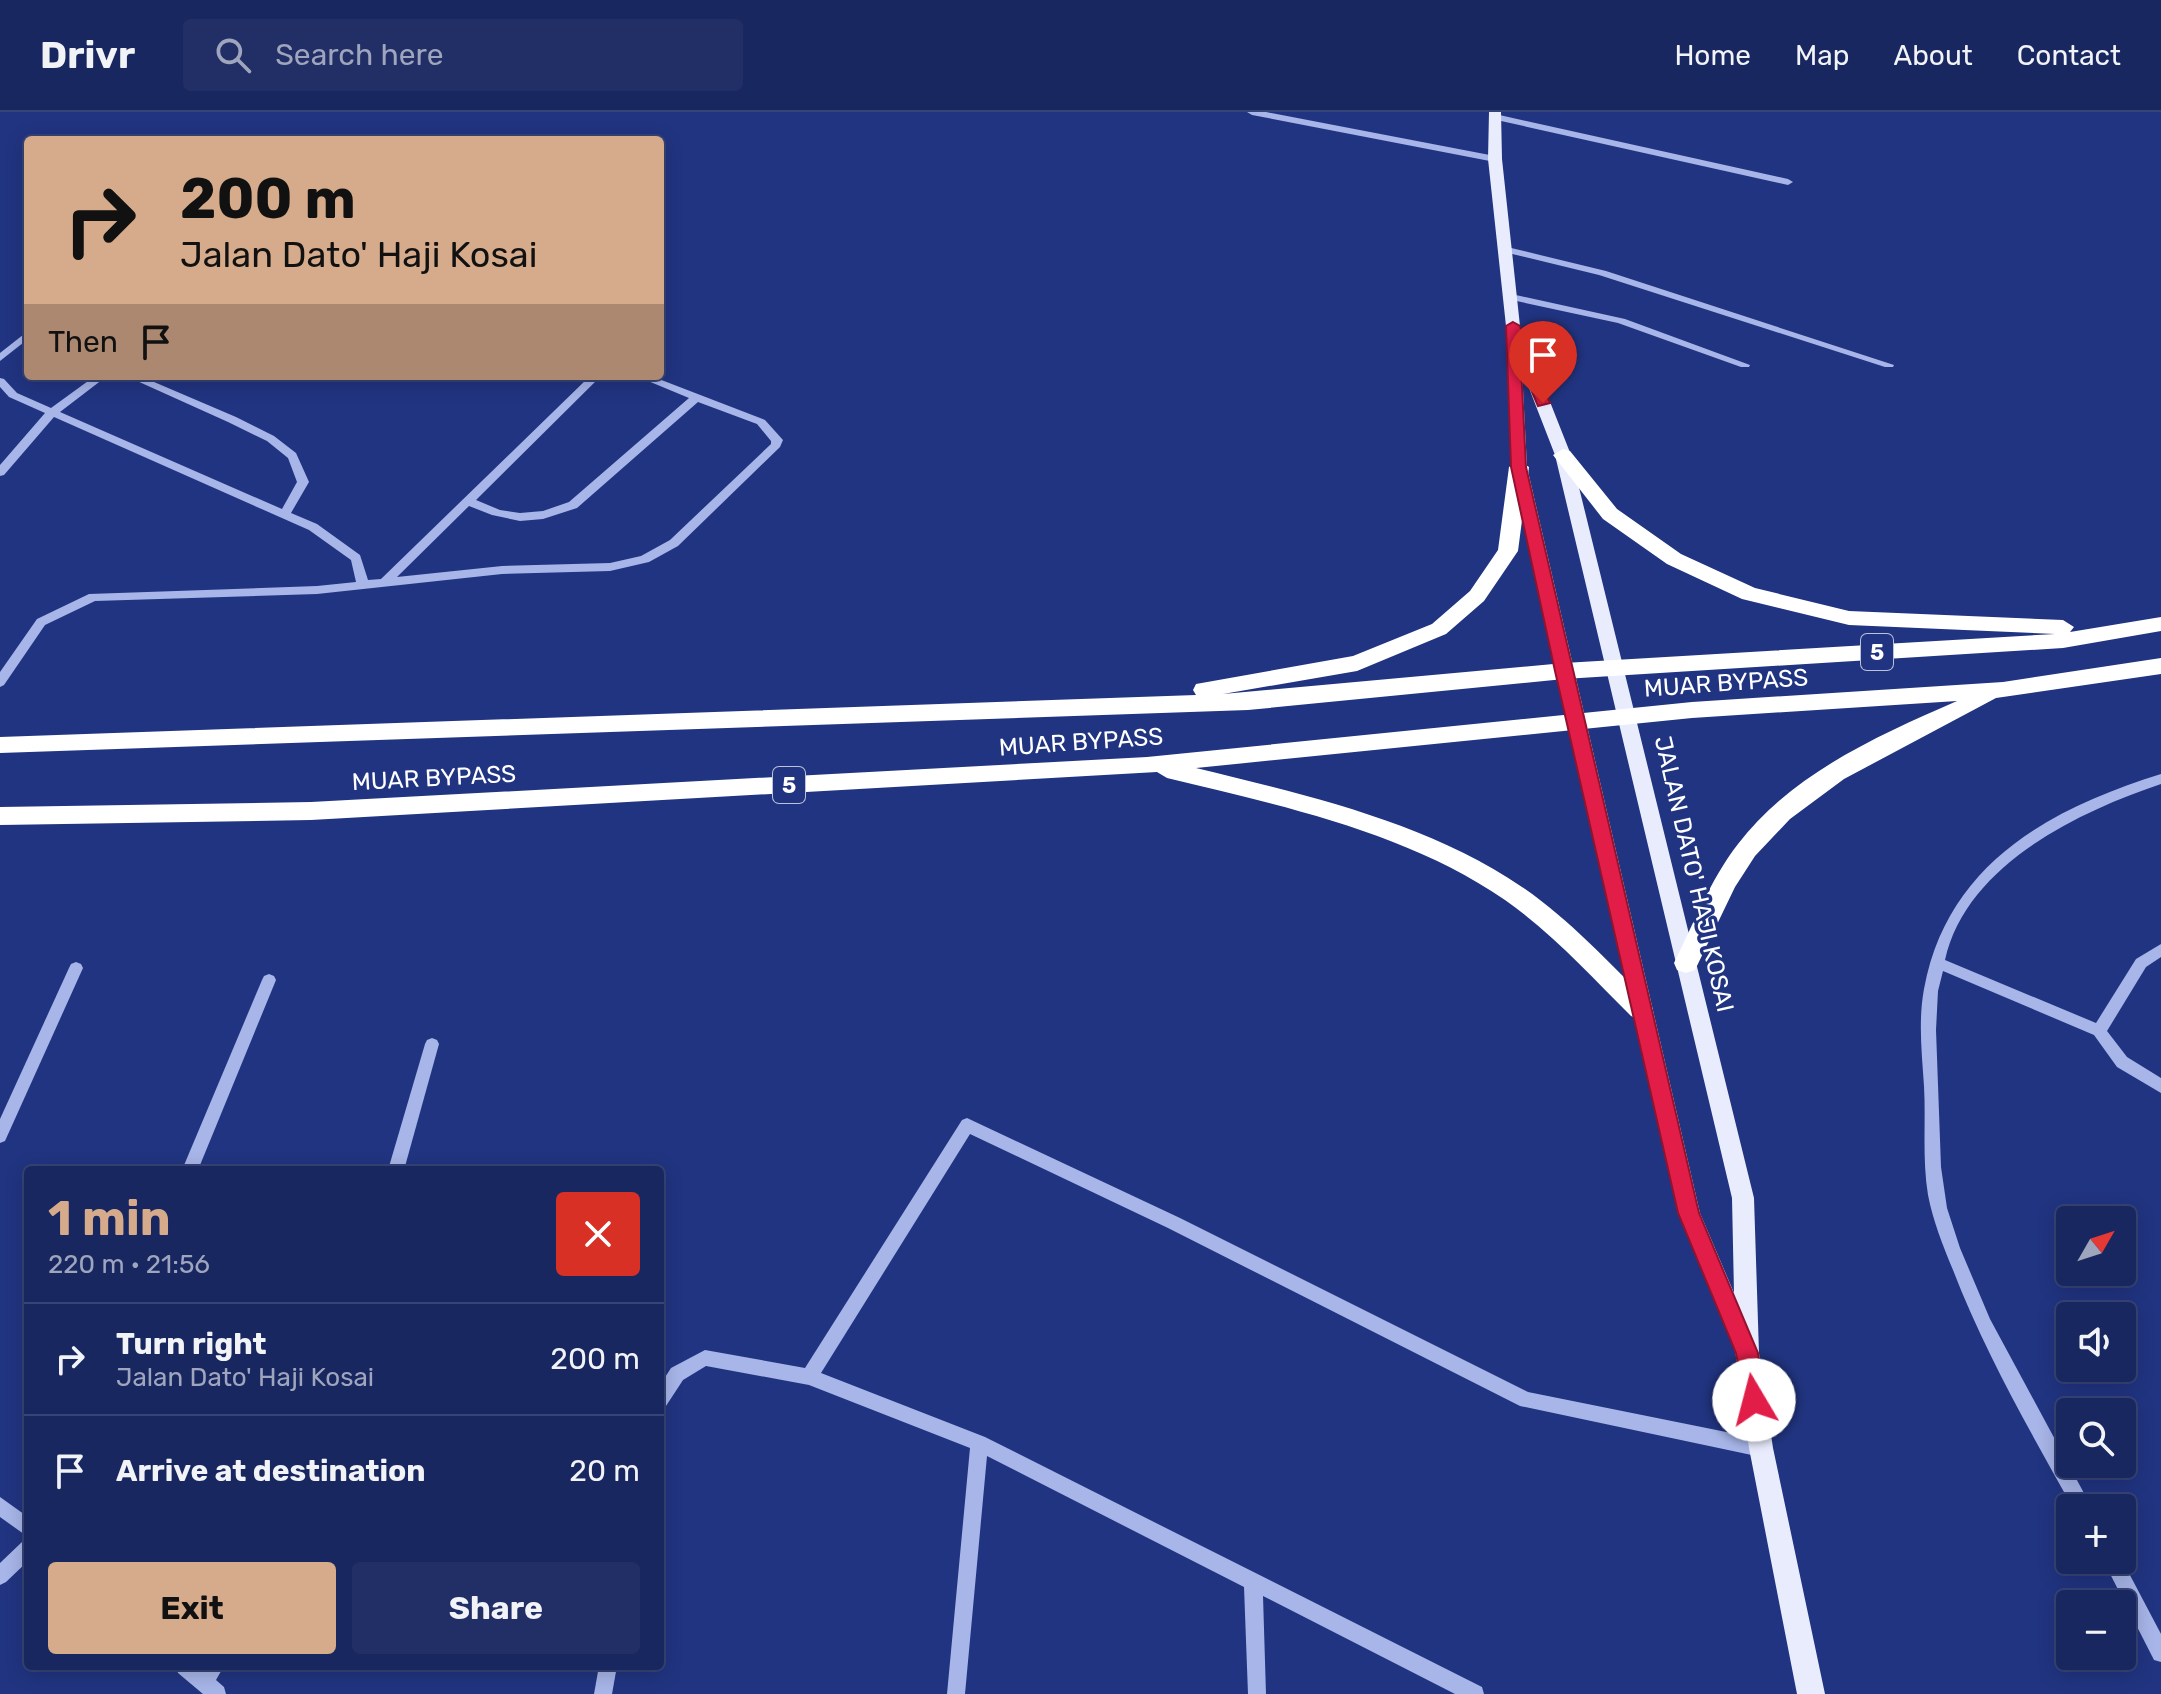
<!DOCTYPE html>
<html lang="en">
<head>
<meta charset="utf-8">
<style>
	:root { --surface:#192761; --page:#222f67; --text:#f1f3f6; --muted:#9fa5bd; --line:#374476; --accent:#d6ab8b }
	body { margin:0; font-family:Rubik,sans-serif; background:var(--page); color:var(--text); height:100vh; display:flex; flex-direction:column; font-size:30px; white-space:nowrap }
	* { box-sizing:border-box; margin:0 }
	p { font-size:26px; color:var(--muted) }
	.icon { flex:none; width:44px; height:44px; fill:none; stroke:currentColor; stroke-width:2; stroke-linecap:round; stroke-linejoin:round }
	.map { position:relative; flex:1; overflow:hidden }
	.sheet { position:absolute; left:24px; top:1054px; width:640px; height:504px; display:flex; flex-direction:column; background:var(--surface); border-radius:8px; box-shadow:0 4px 20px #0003,0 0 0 2px var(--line) }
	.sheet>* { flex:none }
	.top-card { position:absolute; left:24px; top:24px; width:640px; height:244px; border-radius:8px; box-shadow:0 4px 20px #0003,0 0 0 2px var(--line); background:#d6ab8b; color:#111; overflow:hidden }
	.needle { width:52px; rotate:51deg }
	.controls { position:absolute; left:2056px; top:1094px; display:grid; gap:16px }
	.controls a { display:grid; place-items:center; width:80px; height:80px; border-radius:8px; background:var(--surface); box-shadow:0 4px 20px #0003,0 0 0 2px var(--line); font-size:40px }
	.pin { position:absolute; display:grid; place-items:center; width:68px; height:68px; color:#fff; margin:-82px -34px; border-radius:50% 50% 50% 0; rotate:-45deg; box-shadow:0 0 8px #0007 }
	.pin .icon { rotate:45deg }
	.me { position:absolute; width:88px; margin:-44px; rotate:352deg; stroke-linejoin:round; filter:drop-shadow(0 0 6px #0008) }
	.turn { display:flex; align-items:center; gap:28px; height:168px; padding:0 24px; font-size:36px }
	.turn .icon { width:104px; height:104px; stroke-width:2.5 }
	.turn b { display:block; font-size:56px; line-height:68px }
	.then { display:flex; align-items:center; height:76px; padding:0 24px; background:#0003; gap:16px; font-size:30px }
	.round { display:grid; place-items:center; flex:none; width:84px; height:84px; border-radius:8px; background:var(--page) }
	.head { display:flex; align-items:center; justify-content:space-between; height:136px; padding:0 24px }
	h1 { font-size:48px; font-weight:700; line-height:60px; color:var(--accent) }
	.action { display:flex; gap:16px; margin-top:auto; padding:16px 24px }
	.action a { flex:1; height:92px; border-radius:8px; background:var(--accent); color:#111; font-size:32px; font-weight:700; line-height:92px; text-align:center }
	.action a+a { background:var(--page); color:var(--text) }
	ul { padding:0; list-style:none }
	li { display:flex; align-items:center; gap:24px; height:112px; padding:0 24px; border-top:2px solid var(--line) }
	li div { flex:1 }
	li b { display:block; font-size:30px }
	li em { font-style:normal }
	header { display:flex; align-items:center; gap:48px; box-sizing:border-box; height:112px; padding:0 40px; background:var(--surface); border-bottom:2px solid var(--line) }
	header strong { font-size:38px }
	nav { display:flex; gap:44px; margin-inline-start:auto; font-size:28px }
	.search { width:560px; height:72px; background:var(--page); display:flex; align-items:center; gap:20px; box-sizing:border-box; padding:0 28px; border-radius:8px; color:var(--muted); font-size:30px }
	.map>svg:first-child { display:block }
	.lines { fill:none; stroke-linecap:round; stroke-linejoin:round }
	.minor { fill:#a7b5e8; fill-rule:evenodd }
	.major { fill:#e9ecfd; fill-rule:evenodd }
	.highway { fill:#fff; fill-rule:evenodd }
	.route { fill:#e11d48; stroke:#92132f; stroke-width:2 }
	.labels { text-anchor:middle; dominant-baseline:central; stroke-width:7; stroke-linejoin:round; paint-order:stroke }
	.shield { fill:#213481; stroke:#bcc2d9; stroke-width:2 }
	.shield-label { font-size:22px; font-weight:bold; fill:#fff }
	.street-label { font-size:24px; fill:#fff; stroke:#213481 }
</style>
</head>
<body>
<header>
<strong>Drivr</strong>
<div class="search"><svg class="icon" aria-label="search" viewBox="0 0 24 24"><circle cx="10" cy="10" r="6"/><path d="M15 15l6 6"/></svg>Search here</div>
<nav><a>Home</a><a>Map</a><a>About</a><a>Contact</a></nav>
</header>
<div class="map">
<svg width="2161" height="1582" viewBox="0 0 2161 1582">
	<rect width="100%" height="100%" fill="#213481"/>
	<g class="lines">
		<g class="minor">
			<polygon points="1247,0 1266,0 1495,44 1500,47 1495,50 1252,3"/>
			<polygon points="1495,2 1788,67 1793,70 1788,73 1492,7 1490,5"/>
			<polygon points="1507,135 1606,159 1894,253 1893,255 1885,255 1599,163 1504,140 1504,136"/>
			<polygon points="1511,182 1625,207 1750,253 1749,255 1741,255 1618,211 1507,187 1506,185"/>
			<polygon points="28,219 28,227 0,249 0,241"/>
			<path d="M 95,264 L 107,264 L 60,300 L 282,397 L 297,370 L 288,346 L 267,329 L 228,310 L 126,264 L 140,264 L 236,305 L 274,324 L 296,341 L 309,370 L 291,401 L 317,412 L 360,443 L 368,468 L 381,467 L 590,264 L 601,264 L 476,388 L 500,398 L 520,401 L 543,399 L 569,390 L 689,286 L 636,264 L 651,264 L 765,308 L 783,328 L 780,335 L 678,434 L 649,450 L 610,459 L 502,462 L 317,482 L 95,489 L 45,513 L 4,573 L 0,575 L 0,560 L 37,507 L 89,482 L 317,474 L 356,470 L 351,448 L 309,418 L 54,305 L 4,363 L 0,364 L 0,353 L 45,301 L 9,285 L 0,275 L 0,266 L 4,267 L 17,281 L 51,296 ZM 698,290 L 757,312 L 771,329 L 771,332 L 670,428 L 641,444 L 610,451 L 502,454 L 397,465 L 469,394 L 492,403 L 520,409 L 543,407 L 577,396 Z"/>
			<path d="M 2161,662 L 2161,672 C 2078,700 1966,753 1945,848 L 2096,911 L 2136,847 L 2161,832 L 2161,845 L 2146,855 L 2107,919 L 2127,945 L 2161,966 L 2161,981 L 2117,955 L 2094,923 L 1943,859 L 1938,879 L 1936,918 L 1941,1055 L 1947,1096 L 1960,1136 L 1990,1207 L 2092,1396 L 2073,1396 C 2030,1319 1985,1241 1953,1158 C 1943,1134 1933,1109 1928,1083 C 1922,1047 1926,1010 1924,974 C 1922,943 1918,909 1924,877 C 1947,752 2049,697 2161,662 Z"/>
			<polygon points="76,850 81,852 83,856 5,1029 0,1031 0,1007 69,856 71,852"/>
			<polygon points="269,862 274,864 276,868 198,1058 182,1058 262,868 264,864"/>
			<polygon points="432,926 437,928 439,932 404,1058 388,1058 425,932 427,928"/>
			<polygon points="967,1006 1180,1106 1528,1280 1761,1327 1767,1330 1770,1336 1767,1342 1761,1345 1520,1294 1168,1116 970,1022 821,1261 985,1325 1482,1575 1484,1582 1455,1582 1263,1484 1266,1582 1248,1582 1244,1475 987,1344 965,1582 947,1582 970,1336 809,1273 706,1254 683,1268 666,1294 660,1296 660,1273 671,1256 705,1238 805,1256 962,1008"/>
			<polygon points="0,1385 28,1405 28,1425 0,1405"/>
			<polygon points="28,1427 28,1449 6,1470 0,1473 0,1451 22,1430"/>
			<polygon points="2103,1448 2122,1448 2161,1522 2161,1550 2154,1548"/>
			<polygon points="176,1554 199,1554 202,1556 203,1554 224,1554 216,1568 224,1575 226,1582 203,1582 178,1561"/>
			<polygon points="599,1554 617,1554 612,1582 594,1582"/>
		</g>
		<path class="major" d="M 1489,0 L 1501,0 L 1502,47 L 1520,214 L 1571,343 L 1754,1086 L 1759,1241 L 1773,1336 L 1825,1582 L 1797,1582 L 1749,1336 L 1735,1238 L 1678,1101 L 1511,355 L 1506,214 L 1488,47 ZM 1522,258 L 1555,343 L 1732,1086 L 1734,1181 L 1700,1101 L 1527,355 Z"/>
		<g class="highway">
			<polygon points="1563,337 1570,339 1617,397 1681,442 1755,476 1849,499 2063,508 2074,515 2070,520 2161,505 2161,519 2063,536 1564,567 1248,598 0,641 0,625 1196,583 1193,578 1196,572 1353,544 1432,512 1470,479 1498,438 1509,355 1519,349 1529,355 1518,439 1484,489 1446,522 1357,559 1223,582 1564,551 2055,522 1849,513 1742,487 1667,452 1603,407 1553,343"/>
			<path d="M 2161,546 L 2161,562 L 1996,586 L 1844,667 L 1790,707 L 1755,744 L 1735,775 L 1695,858 L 1686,861 L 1677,858 L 1674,851 C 1694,811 1710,768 1738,732 C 1791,662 1879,623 1957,589 L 1692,606 L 1196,656 C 1306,683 1427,710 1522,775 C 1569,807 1608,850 1649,890 L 1653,897 L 1649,904 L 1640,908 L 1631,904 C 1591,864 1552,821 1505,788 C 1406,720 1282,694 1167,666 L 1157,660 L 311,708 L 0,713 L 0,695 L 311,690 L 1147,645 L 1692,590 L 2003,570 Z"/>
		</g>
	</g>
	<polygon class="route" points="1513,210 1520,214 1550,291 1538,294 1521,254 1526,355 1699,1101 1758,1241 1765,1288 1762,1296 1754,1299 1746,1296 1736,1241 1678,1101 1555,559 1511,355 1506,214"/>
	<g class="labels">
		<g class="shield">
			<rect x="1861" y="522" width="32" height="36" rx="6"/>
			<rect x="773" y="655" width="32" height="36" rx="6"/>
		</g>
		<g class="shield-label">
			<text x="1877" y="540">5</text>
			<text x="789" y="673">5</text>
		</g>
		<g class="street-label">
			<text transform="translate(1726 571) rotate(-4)">MUAR BYPASS</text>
			<text transform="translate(1081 630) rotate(-4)">MUAR BYPASS</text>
			<text transform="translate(434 666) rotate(-3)">MUAR BYPASS</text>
			<text transform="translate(1694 762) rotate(77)">JALAN DATO' HAJI KOSAI</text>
		</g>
	</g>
</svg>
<div class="controls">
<a><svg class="needle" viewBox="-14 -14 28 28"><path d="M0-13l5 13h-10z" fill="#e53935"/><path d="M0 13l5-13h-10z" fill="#9fa5bd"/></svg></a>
<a><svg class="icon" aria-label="sound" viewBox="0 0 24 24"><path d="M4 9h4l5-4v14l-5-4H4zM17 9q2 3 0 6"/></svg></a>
<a><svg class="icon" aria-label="search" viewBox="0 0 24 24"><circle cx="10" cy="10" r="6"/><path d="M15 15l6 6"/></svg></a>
<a>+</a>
<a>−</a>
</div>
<div class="pin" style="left:1543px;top:291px;background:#d93025"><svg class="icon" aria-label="arrive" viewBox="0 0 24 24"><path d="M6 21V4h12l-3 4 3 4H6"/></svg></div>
<svg class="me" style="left:1754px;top:1288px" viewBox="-20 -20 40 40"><circle r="19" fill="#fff"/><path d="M0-13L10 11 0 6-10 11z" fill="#e11d48"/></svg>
<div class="top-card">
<div class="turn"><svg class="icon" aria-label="right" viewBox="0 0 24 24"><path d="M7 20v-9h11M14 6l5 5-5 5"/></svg><div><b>200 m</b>Jalan Dato' Haji Kosai</div></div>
<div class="then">Then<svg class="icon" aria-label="arrive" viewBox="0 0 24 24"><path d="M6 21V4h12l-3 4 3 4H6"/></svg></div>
</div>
<section class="sheet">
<div class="head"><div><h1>1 min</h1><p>220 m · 21:56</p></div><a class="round" style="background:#d93025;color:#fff"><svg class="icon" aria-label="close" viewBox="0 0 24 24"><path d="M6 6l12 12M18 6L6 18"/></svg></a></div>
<ul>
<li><svg class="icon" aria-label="right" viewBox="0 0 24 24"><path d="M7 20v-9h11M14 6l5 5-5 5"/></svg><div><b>Turn right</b><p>Jalan Dato' Haji Kosai</p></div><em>200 m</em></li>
<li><svg class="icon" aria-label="arrive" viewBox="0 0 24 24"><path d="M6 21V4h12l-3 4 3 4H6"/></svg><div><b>Arrive at destination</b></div><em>20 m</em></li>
</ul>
<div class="action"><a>Exit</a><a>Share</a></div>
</section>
</div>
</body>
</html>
